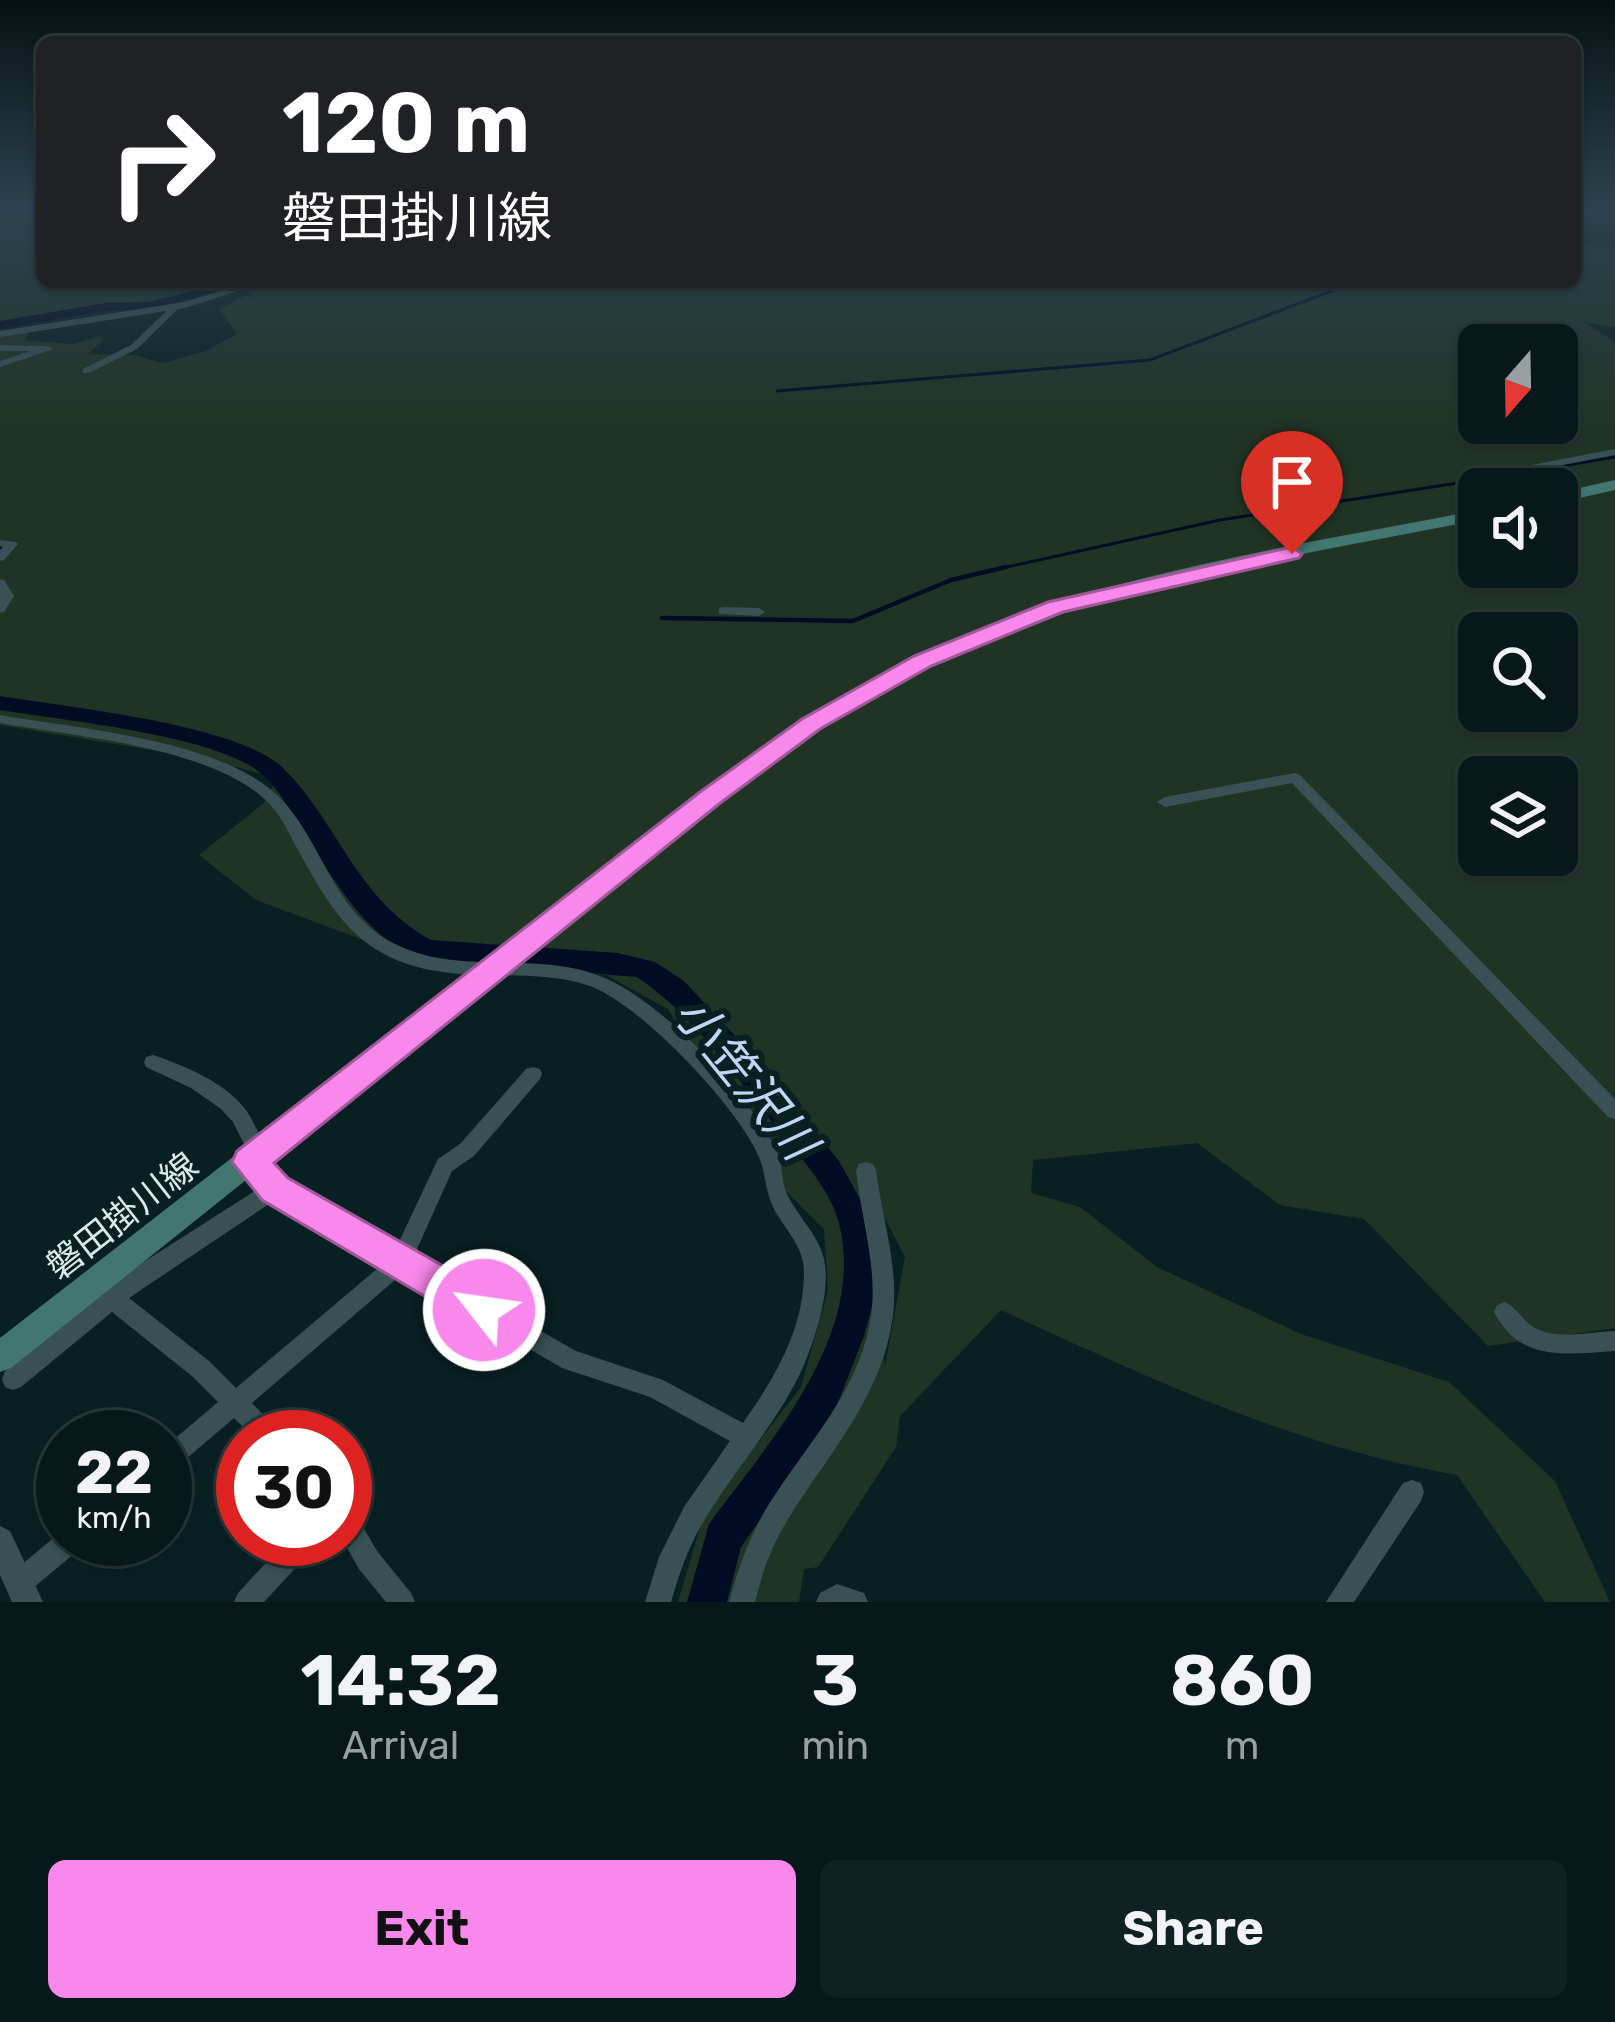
<!DOCTYPE html>
<html lang="en">
<head>
<meta charset="utf-8">
<style>
	:root { --surface:#07181a; --page:#102123; --text:#f1f3f6; --muted:#98a0a2; --line:#283739; --accent:#f888eb }
	body { margin:0; font-family:Rubik,"Noto Sans JP",sans-serif; background:var(--page); color:var(--text); height:100vh; display:flex; flex-direction:column; font-size:45px; white-space:nowrap }
	* { box-sizing:border-box; margin:0 }
	p { font-size:39px; color:var(--muted) }
	.icon { flex:none; width:66px; height:66px; fill:none; stroke:currentColor; stroke-width:2; stroke-linecap:round; stroke-linejoin:round }
	.map { position:relative; height:1602px; overflow:hidden }
	.panel { display:flex; flex-direction:column; background:var(--surface); flex:1 }
	.panel>* { flex:none }
	.top-card { position:absolute; left:36px; top:36px; width:1545px; height:252px; border-radius:18px; box-shadow:0 3px 9px #0004,0 0 0 3px var(--line); background:#202124; color:#fff; overflow:hidden }
	.needle { width:78px; rotate:200deg }
	.tools { position:absolute; left:1458px; top:324px; display:grid; gap:24px }
	.tools a { display:grid; place-items:center; width:120px; height:120px; border-radius:18px; background:var(--surface); box-shadow:0 3px 9px #0004,0 0 0 3px var(--line); font-size:60px }
	.speed { position:absolute; left:36px; top:1410px; display:flex; gap:24px; font-size:60px; font-weight:700; text-align:center }
	.speed>* { display:grid; place-content:center; width:156px; height:156px; border-radius:50%; background:var(--surface); box-shadow:0 3px 9px #0004,0 0 0 3px var(--line); line-height:1 }
	.speed small { font-size:30px; font-weight:400 }
	.speed .limit { border:18px solid #d22; background:#fff; color:#111 }
	.pin { position:absolute; display:grid; place-items:center; width:102px; height:102px; color:#fff; margin:-123px -51px; border-radius:50% 50% 50% 0; rotate:-45deg; box-shadow:0 0 12px #0007 }
	.pin .icon { rotate:45deg }
	.me { position:absolute; width:132px; margin:-66px; rotate:300deg; stroke-linejoin:round; filter:drop-shadow(0 0 9px #0008) }
	.turn { display:flex; align-items:center; gap:42px; height:252px; padding:0 48px; font-size:54px }
	.turn .icon { width:156px; height:156px; stroke-width:2.5 }
	.turn b { display:block; font-size:84px; line-height:102px }
	.eta { display:flex; justify-content:space-evenly; align-items:center; height:204px; text-align:center }
	.eta b { font-size:72px; font-weight:700; line-height:84px }
	.cta { display:flex; gap:24px; margin-top:auto; padding:24px 48px }
	.cta a { flex:1; height:138px; border-radius:18px; background:var(--accent); color:#111; font-size:48px; font-weight:700; line-height:138px; text-align:center }
	.cta a+a { background:var(--page); color:var(--text) }
	.map>svg:first-child { display:block }
	.green { fill:#203425; fill-rule:evenodd }
	.lines { fill:none; stroke-linecap:round; stroke-linejoin:round }
	.stream-far1 { stroke:#000c23; stroke-width:3 }
	.stream { stroke:#000c23; stroke-width:4.5 }
	.river { fill:#000c23; fill-rule:evenodd }
	.minor { fill:#395154; fill-rule:evenodd }
	.tertiary { fill:#395154; fill-rule:evenodd }
	.secondary { fill:#427671; fill-rule:evenodd }
	.route { fill:#f888eb; stroke:#a15899; stroke-width:3 }
	.labels { text-anchor:middle; dominant-baseline:central; stroke-width:12; stroke-linejoin:round; paint-order:stroke }
	.street-label { font-size:36px; fill:#dce9eb; stroke:#092023 }
	.near-water-label { font-size:48px; font-style:italic; fill:#bfd7f6; stroke:#092023 }
</style>
</head>
<body>
<div class="map">
<svg width="1615" height="1602" viewBox="0 0 1615 1602">
	<rect width="100%" height="100%" fill="#092023"/>
	<g class="green">
		<polygon points="0,208 42,208 42,282 239,282 149,306 105,306 75,315 0,326"/>
		<path d="M 1575,242 L 1615,250 L 1615,327 L 1584,322 L 1615,342 L 1615,1328 L 1488,1346 L 1364,1219 L 1280,1205 L 1197,1143 L 1033,1160 L 1031,1193 L 1080,1207 L 1157,1267 L 1301,1334 L 1449,1382 L 1555,1481 L 1610,1602 L 1545,1602 L 1457,1475 C 1293,1446 1151,1379 1001,1310 L 900,1416 L 896,1447 L 818,1567 L 804,1569 L 799,1602 L 678,1602 L 705,1511 L 801,1387 L 828,1291 L 824,1229 L 774,1179 L 758,1138 L 708,1077 L 668,1009 L 606,975 L 452,960 L 525,946 L 422,962 L 256,900 L 199,855 L 264,803 L 277,778 L 206,759 L 0,725 L 0,560 L 11,545 L 0,543 L 0,336 L 28,331 L 26,341 L 74,344 L 99,336 L 104,339 L 88,354 L 134,355 L 163,363 L 206,351 L 237,334 L 219,310 L 246,295 L 253,298 L 247,292 L 298,282 L 1203,282 L 1240,288 L 1248,282 L 1575,282 ZM 1479,345 L 1557,345 L 1557,423 L 1479,423 ZM 1479,489 L 1557,489 L 1557,567 L 1479,567 ZM 1479,633 L 1557,633 L 1557,711 L 1479,711 ZM 1479,777 L 1557,777 L 1557,855 L 1479,855 ZM 860,1171 L 905,1257 L 885,1366 Z"/>
	</g>
	<g class="lines">
		<g class="stream-far1">
			<polyline points="777,391 1150,360 1355,282"/>
			<polyline points="1513,474 1615,457"/>
			<polyline points="993,570 1220,520 1490,478"/>
		</g>
		<polyline class="stream" points="662,618 853,621 951,580 1006,567"/>
		<g class="river">
			<polygon points="227,282 249,282 149,310 105,311 0,329 0,321 105,303 149,302"/>
			<path d="M 0,696 C 65,707 238,724 283,768 C 339,823 355,898 431,940 L 618,953 L 655,962 L 684,981 L 764,1067 L 839,1161 L 871,1219 L 879,1280 L 864,1336 L 832,1418 L 741,1547 L 727,1602 L 687,1602 L 709,1524 C 770,1441 867,1335 839,1223 C 829,1185 792,1148 768,1117 C 730,1067 689,1012 637,977 L 426,960 C 365,942 329,871 297,821 C 286,804 275,784 258,771 C 211,735 62,720 0,710 Z"/>
		</g>
		<g class="minor">
			<polygon points="1595,208 1607,208 1575,218 1575,214"/>
			<polygon points="174,304 181,306 137,349 89,373 83,373 83,369 131,345"/>
			<polygon points="0,345 48,346 53,349 0,367 0,361 31,351 0,351"/>
			<polygon points="1615,449 1615,455 1491,479 1486,476 1491,473"/>
			<polygon points="0,540 16,542 18,544 4,560 0,561 0,550 3,547 0,546"/>
			<polygon points="0,579 4,580 14,596 4,612 0,613"/>
			<polygon points="723,607 759,608 765,612 759,616 719,614 719,608"/>
			<path d="M 0,715 C 79,729 228,740 283,801 C 324,846 333,911 393,943 C 460,978 539,948 607,979 C 665,1005 749,1094 777,1152 C 783,1166 781,1182 788,1196 C 799,1218 818,1234 824,1259 C 831,1290 816,1336 804,1365 C 778,1424 732,1471 701,1526 C 687,1550 679,1575 671,1602 L 645,1602 L 659,1557 L 684,1507 L 730,1441 L 650,1397 L 562,1368 L 402,1274 L 252,1403 L 277,1429 L 281,1437 L 253,1437 L 234,1418 L 173,1470 L 165,1474 L 165,1447 L 218,1402 L 193,1377 L 112,1312 L 21,1387 L 13,1390 L 5,1387 L 2,1379 L 5,1371 L 128,1272 L 261,1187 L 240,1162 L 243,1156 L 249,1154 L 233,1122 L 221,1109 L 191,1088 L 146,1067 L 144,1062 L 146,1057 L 153,1055 C 185,1066 225,1082 246,1110 C 255,1124 262,1140 270,1154 L 267,1160 L 262,1162 L 282,1183 L 396,1248 L 438,1159 L 460,1144 L 526,1069 L 533,1067 L 540,1069 L 542,1074 L 540,1079 L 474,1156 L 452,1171 L 413,1258 L 576,1351 L 663,1380 L 743,1423 C 775,1377 803,1331 804,1274 C 805,1247 785,1230 774,1209 C 765,1192 766,1174 759,1157 C 739,1108 638,1001 587,985 C 517,963 443,992 374,948 C 338,925 317,884 297,848 C 290,835 283,820 274,809 C 222,747 76,737 0,723 ZM 275,1200 L 384,1263 L 236,1388 L 209,1361 L 129,1298 Z"/>
			<polygon points="1295,773 1300,775 1615,1099 1615,1119 1608,1117 1292,783 1165,807 1157,802 1165,797"/>
			<path d="M 866,1162 L 873,1164 L 876,1170 C 882,1218 899,1267 893,1315 C 882,1402 821,1461 780,1533 C 768,1555 761,1578 755,1602 L 729,1602 C 737,1572 747,1544 762,1516 C 801,1449 859,1396 871,1316 C 878,1268 861,1218 856,1170 L 859,1164 Z"/>
			<path d="M 1505,1302 C 1517,1308 1523,1321 1535,1328 C 1557,1340 1591,1332 1615,1331 L 1615,1351 C 1567,1354 1520,1363 1494,1312 L 1497,1305 Z"/>
			<polygon points="1412,1480 1421,1483 1424,1492 1421,1501 1354,1602 1326,1602 1403,1483"/>
			<polygon points="345,1509 354,1512 377,1551 411,1593 415,1602 386,1602 359,1569 342,1539 345,1539"/>
			<polygon points="63,1530 63,1539 84,1539 81,1548 27,1593 18,1597 9,1593 5,1584 9,1575"/>
			<polygon points="288,1539 317,1539 314,1548 264,1602 234,1602 238,1593"/>
			<polygon points="837,1584 864,1593 868,1602 816,1602 820,1593"/>
		</g>
		<g class="tertiary">
			<polygon points="251,282 266,282 185,308 0,337 0,331 184,302"/>
			<polygon points="0,1526 10,1531 43,1602 12,1602 0,1575"/>
		</g>
		<g class="secondary">
			<polygon points="1615,480 1615,490 1557,503 1557,493"/>
			<path d="M 1479,510 L 1479,520 C 1295,556 1108,584 935,662 C 795,725 670,840 551,936 C 371,1080 191,1224 11,1368 L 0,1372 L 0,1338 C 179,1199 359,1059 538,920 C 658,827 779,720 918,656 C 1094,574 1290,547 1479,510 Z"/>
		</g>
	</g>
	<linearGradient id="sky" x2="0" y2="1"><stop stop-color="#051213"/><stop offset="0.48" stop-color="#2c4250"/><stop offset="1" stop-color="#2c4250" stop-opacity="0"/></linearGradient>
	<rect width="1615" height="433" fill="url(#sky)"/>
	<polygon class="route" points="1292,547 1302,554 1299,558 1063,612 931,666 820,729 719,804 274,1163 288,1178 498,1297 503,1310 498,1323 484,1329 470,1323 262,1200 232,1162 237,1151 700,792 802,719 914,656 1048,602"/>
	<g class="labels">
		<g class="street-label">
			<text transform="translate(122 1216) rotate(-38)">磐田掛川線</text>
		</g>
		<g class="near-water-label">
			<text transform="translate(745 1078) rotate(51)">小笠沢川</text>
		</g>
	</g>
</svg>
<div class="tools">
<a><svg class="needle" viewBox="-14 -14 28 28"><path d="M0-13l5 13h-10z" fill="#e53935"/><path d="M0 13l5-13h-10z" fill="#98a0a2"/></svg></a>
<a><svg class="icon" aria-label="sound" viewBox="0 0 24 24"><path d="M4 9h4l5-4v14l-5-4H4zM17 9q2 3 0 6"/></svg></a>
<a><svg class="icon" aria-label="search" viewBox="0 0 24 24"><circle cx="10" cy="10" r="6"/><path d="M15 15l6 6"/></svg></a>
<a><svg class="icon" aria-label="layers" viewBox="0 0 24 24"><path d="M12 4l9 5-9 5-9-5zM3 14l9 5 9-5"/></svg></a>
</div>
<div class="speed"><div>22<small>km/h</small></div><div class="limit">30</div></div>
<div class="pin" style="left:1292px;top:554px;background:#d93025"><svg class="icon" aria-label="arrive" viewBox="0 0 24 24"><path d="M6 21V4h12l-3 4 3 4H6"/></svg></div>
<svg class="me" style="left:484px;top:1310px" viewBox="-20 -20 40 40"><circle r="17" fill="#f888eb" stroke="#fff" stroke-width="3"/><path d="M0-11L8 9 0 5-8 9z" fill="#fff"/></svg>
<div class="top-card">
<div class="turn"><svg class="icon" aria-label="right" viewBox="0 0 24 24"><path d="M7 20v-9h11M14 6l5 5-5 5"/></svg><div><b>120 m</b>磐田掛川線</div></div>
</div>
</div>
<section class="panel">
<div class="eta">
<div><b>14:32</b><p>Arrival</p></div>
<div><b>3</b><p>min</p></div>
<div><b>860</b><p>m</p></div>
</div>
<div class="cta"><a>Exit</a><a>Share</a></div>
</section>
</body>
</html>
